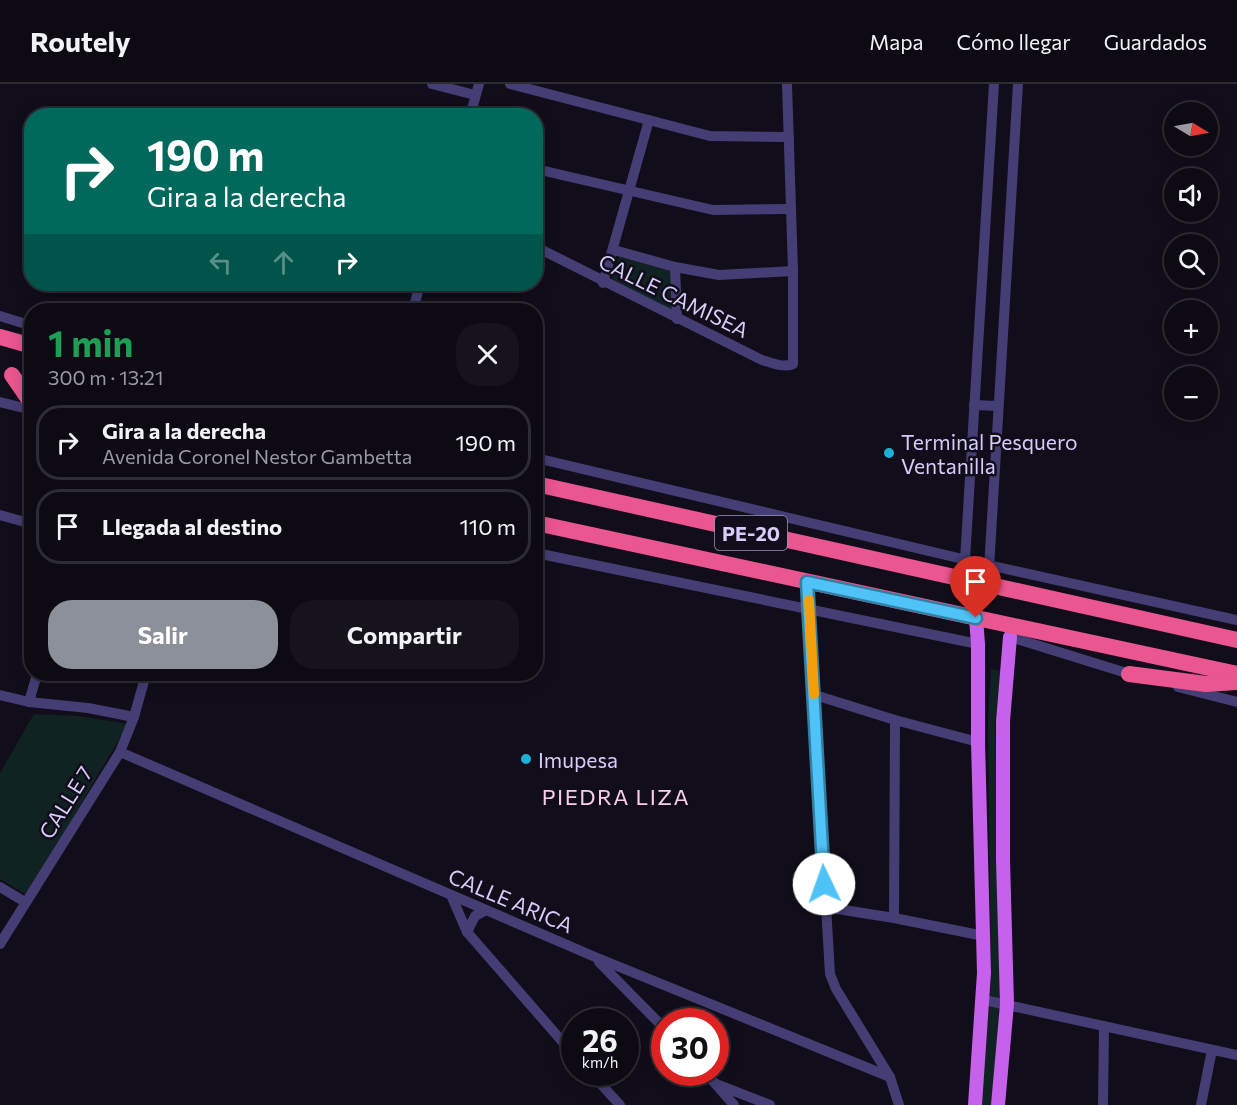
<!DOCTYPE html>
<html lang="es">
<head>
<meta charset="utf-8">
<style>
	:root { --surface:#0d0a14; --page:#16131d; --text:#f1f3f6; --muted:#9a9aa0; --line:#2d2b34; --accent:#8c9099 }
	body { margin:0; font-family:Commissioner,sans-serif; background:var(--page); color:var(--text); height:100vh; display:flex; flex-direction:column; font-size:22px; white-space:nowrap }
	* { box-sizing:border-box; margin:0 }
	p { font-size:20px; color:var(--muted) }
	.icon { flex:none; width:33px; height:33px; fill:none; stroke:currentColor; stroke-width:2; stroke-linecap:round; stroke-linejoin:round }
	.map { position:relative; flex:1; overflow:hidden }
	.drawer { position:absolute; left:24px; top:219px; width:519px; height:378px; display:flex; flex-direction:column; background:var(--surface); border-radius:24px; box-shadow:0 3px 15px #0003,0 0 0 2px var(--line) }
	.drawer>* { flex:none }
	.banner { position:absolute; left:24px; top:24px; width:519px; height:183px; border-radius:24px; box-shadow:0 3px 15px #0003,0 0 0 2px var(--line); background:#00695c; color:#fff; overflow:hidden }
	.needle { width:39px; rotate:100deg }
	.controls { position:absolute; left:1164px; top:18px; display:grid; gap:12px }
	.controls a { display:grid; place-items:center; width:54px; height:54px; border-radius:50%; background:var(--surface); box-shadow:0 3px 15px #0003,0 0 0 2px var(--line); font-size:30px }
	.speed { position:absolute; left:561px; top:924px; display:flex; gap:12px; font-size:30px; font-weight:700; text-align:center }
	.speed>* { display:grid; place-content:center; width:78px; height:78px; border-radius:50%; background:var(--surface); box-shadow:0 3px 15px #0003,0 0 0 2px var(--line); line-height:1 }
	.speed small { font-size:15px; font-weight:400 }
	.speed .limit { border:9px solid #d22; background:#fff; color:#111 }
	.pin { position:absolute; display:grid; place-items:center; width:51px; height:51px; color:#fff; margin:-62px -26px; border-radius:50% 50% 50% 0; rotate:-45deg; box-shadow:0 0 6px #0007 }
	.pin .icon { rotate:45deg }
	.me { position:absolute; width:66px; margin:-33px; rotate:357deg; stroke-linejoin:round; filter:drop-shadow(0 0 4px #0008) }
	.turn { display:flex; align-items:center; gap:21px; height:126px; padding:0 24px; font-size:27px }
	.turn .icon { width:78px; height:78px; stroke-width:2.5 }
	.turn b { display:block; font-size:42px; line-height:51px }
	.lanes { display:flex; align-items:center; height:57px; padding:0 24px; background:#0003; justify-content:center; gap:30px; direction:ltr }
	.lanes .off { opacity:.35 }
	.round { display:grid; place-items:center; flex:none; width:63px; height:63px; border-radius:24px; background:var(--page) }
	.summary { display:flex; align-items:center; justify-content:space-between; height:102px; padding:0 24px }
	h1 { font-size:36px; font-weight:700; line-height:45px; color:#1e9e55 }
	.primary-button { display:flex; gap:12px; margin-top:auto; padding:12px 24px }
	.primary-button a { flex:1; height:69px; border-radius:24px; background:var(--accent); color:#fff; font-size:24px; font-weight:700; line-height:69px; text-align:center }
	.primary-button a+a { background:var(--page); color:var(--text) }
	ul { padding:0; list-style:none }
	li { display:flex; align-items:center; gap:18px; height:75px; margin:0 12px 9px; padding:0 12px; border:3px solid var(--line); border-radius:24px }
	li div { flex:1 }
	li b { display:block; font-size:22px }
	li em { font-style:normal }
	header { display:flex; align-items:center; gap:36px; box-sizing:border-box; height:84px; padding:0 30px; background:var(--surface); border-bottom:2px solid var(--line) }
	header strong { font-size:28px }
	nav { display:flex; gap:33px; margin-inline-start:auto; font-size:21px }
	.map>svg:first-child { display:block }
	.green { fill:#112223 }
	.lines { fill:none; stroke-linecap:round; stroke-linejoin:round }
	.minor { stroke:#453e74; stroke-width:10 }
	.major { stroke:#c561eb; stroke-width:14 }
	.highway { stroke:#ea568f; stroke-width:16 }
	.route-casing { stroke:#337fa1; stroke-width:15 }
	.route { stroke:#4fc3f7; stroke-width:10 }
	.slow { stroke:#f59e0b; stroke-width:10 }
	.poi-dot { fill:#1bb1d6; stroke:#110d1a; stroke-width:2 }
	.labels { text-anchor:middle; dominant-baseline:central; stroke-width:5; stroke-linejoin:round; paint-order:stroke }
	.shield { fill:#110d1a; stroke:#9b93b6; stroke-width:1.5 }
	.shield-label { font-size:20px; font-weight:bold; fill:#d6cdf9 }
	.street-label { font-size:21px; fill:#d6cdf9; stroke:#110d1a }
	.poi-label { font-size:21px; fill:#d6cdf9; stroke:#110d1a; text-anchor:start }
	.neighbourhood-label { font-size:22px; letter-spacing:1.5px; fill:#f9cee5; stroke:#110d1a }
</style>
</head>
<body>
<header>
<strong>Routely</strong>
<nav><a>Mapa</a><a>Cómo llegar</a><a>Guardados</a></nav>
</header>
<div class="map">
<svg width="1237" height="1021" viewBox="0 0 1237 1021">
	<rect width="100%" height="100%" fill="#110d1a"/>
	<g class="green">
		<polygon points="619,173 674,187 672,226 613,196 611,192"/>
		<polygon points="991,585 1000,587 995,640 1001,898 992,1021 981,1021 991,898 988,638"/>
		<polygon points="34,630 79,632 128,640 27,811 0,795 0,689"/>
	</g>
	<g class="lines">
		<g class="minor">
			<polyline points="432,0 475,11"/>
			<polyline points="510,0 710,52 789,53"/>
			<polyline points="470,32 479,0"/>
			<polyline points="536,85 713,126 791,125"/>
			<path d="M 536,163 L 762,276 C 772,279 783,284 793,280 L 793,187 L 787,0"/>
			<polyline points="614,166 675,183 719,191 793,187"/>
			<polyline points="675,183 677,235"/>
			<polyline points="603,199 649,36"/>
			<polyline points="413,226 420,200"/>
			<polyline points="0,232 32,242"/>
			<polyline points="0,318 32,326"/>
			<polyline points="974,321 998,322"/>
			<polyline points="536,374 988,481 1237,536"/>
			<polyline points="0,431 32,440"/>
			<polyline points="536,469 978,560"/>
			<polyline points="807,498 830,890 836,905 890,993 899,1021"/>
			<polyline points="988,501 1018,0"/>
			<polyline points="976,534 969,516 965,476 994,0"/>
			<polyline points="1010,553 1133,591"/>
			<polyline points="1178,603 1237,618"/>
			<polyline points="0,611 29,618 88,624 134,633"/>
			<polyline points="815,611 895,636 978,658"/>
			<polyline points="29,618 37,590"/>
			<polyline points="120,668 595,873 890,993"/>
			<polyline points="0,803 25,818"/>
			<polyline points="451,811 467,848 574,971"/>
			<polyline points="825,823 894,834 984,852"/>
			<polyline points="894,834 895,636"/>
			<polyline points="467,848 475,832 486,826"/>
			<polyline points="0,860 120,668 134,633 146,590"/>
			<polyline points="599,878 664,944"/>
			<polyline points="984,916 1237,971"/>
			<polyline points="590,988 620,1021"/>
			<polyline points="705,988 734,1021"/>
			<polyline points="716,1000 770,1021"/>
			<polyline points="1103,1021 1104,942"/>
			<polyline points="1201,1021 1212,966"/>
		</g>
		<g class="major">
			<polyline points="975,1021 984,889 978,658 978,560 976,534"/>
			<polyline points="998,1021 1007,920 1003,776 1003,637 1010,553"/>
		</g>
		<g class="highway">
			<polyline points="0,253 32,262"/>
			<polyline points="12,291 32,320"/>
			<polyline points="536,400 1237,556"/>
			<polyline points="536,439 1237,590"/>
			<polyline points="1129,590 1206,600 1237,598"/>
		</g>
	</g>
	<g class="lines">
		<g class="route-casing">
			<polyline id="route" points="824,800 807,498 976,534"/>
		</g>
		<use href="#route" class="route"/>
		<polyline class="slow" points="809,516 814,610"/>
	</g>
	<g class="poi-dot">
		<circle cx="889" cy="369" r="6"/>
		<circle cx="526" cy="675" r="6"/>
	</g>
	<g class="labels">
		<rect class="shield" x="715" y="432" width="72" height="34" rx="4.5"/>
		<g class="shield-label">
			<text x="751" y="449">PE-20</text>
		</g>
		<g class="street-label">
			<text transform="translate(674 211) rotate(26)">CALLE CAMISEA</text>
			<text transform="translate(65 718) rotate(-58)">CALLE 7</text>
			<text transform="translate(511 816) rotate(23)">CALLE ARICA</text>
		</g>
		<g class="poi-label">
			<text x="901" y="357">Terminal Pesquero<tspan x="901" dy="24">Ventanilla</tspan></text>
			<text x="538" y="675">Imupesa</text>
		</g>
		<g class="neighbourhood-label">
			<text x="616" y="712">PIEDRA LIZA</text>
		</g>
	</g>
</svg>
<div class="controls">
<a><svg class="needle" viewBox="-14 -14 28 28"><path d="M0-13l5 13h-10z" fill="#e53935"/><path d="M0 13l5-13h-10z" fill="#9a9aa0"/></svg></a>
<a><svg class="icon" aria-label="sound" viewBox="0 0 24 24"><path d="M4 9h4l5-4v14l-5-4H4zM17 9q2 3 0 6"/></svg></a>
<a><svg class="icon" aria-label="search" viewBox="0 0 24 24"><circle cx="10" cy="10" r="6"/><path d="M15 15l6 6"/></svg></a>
<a>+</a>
<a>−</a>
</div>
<div class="speed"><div>26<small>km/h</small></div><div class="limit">30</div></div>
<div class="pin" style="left:976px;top:534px;background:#d93025"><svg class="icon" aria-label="arrive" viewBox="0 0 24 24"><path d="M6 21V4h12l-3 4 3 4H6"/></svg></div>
<svg class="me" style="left:824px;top:800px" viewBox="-20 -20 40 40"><circle r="19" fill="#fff"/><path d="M0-13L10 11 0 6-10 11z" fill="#4fc3f7"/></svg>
<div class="banner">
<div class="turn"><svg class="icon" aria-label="right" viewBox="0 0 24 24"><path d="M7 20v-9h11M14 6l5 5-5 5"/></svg><div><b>190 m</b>Gira a la derecha</div></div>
<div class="lanes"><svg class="icon off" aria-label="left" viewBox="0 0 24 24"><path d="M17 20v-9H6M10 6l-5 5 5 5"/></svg><svg class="icon off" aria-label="ahead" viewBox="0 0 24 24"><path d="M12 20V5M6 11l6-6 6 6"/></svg><svg class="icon" aria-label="right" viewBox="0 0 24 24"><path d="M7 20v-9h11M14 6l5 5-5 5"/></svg></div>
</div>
<section class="drawer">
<div class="summary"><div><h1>1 min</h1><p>300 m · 13:21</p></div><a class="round"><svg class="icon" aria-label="close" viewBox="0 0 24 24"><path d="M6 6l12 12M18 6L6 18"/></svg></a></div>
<ul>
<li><svg class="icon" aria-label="right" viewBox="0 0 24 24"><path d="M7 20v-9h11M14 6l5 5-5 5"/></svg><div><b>Gira a la derecha</b><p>Avenida Coronel Nestor Gambetta</p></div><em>190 m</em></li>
<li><svg class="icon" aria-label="arrive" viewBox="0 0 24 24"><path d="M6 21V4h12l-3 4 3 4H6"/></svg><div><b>Llegada al destino</b></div><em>110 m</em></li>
</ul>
<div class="primary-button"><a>Salir</a><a>Compartir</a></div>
</section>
</div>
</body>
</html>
